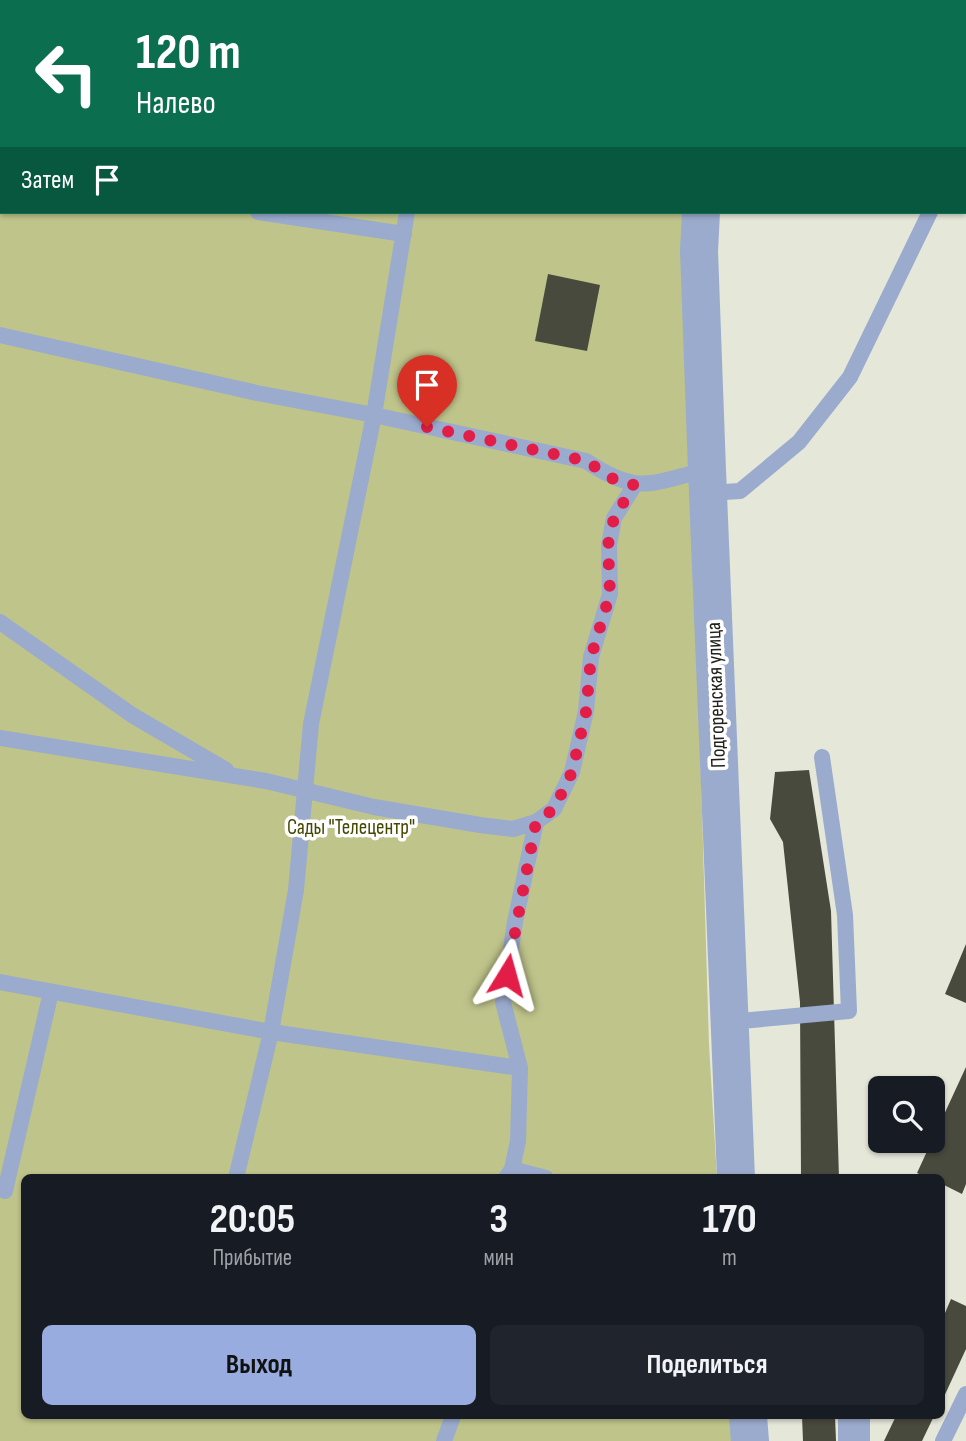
<!DOCTYPE html>
<html lang="ru">
<head>
<meta charset="utf-8">
<style>
	:root { --surface:#171b24; --page:#20242c; --text:#f1f3f6; --muted:#9ea1a6; --accent:#99ace0 }
	body { margin:0; font-family:"Sofia Sans Condensed",sans-serif; background:var(--page); color:var(--text); height:100vh; display:flex; flex-direction:column; font-size:26px; white-space:nowrap }
	* { box-sizing:border-box; margin:0 }
	p { font-size:23px; color:var(--muted) }
	.icon { flex:none; width:38px; height:38px; fill:none; stroke:currentColor; stroke-width:2; stroke-linecap:round; stroke-linejoin:round }
	.map { position:relative; flex:1; overflow:hidden }
	.side { position:absolute; left:21px; top:1174px; width:924px; height:245px; display:flex; flex-direction:column; background:var(--surface); border-radius:10px; box-shadow:0 2px 5px #0004 }
	.side>* { flex:none }
	.guide { position:absolute; left:0px; top:0px; width:966px; height:214px; box-shadow:0 2px 5px #0004; background:#0b6e4f; color:#fff; overflow:hidden }
	.tools { position:absolute; left:868px; top:1076px; display:grid; gap:14px }
	.tools a { display:grid; place-items:center; width:77px; height:77px; border-radius:10px; background:var(--surface); box-shadow:0 2px 5px #0004; font-size:35px }
	.pin { position:absolute; display:grid; place-items:center; width:60px; height:60px; color:#fff; margin:-72px -30px; border-radius:50% 50% 50% 0; rotate:-45deg; box-shadow:0 0 7px #0007 }
	.pin .icon { rotate:45deg }
	.me { position:absolute; width:77px; margin:-38px; rotate:8deg; stroke-linejoin:round; filter:drop-shadow(0 0 5px #0008) }
	.turn { display:flex; align-items:center; gap:24px; height:147px; padding:0 21px; font-size:32px }
	.turn .icon { width:91px; height:91px; stroke-width:2.5 }
	.turn b { display:block; font-size:49px; line-height:60px }
	.then { display:flex; align-items:center; height:66px; padding:0 21px; background:#0003; gap:14px; font-size:26px }
	.eta { display:flex; justify-content:space-evenly; align-items:center; height:119px; text-align:center }
	.eta b { font-size:42px; font-weight:700; line-height:49px }
	.cta { display:flex; gap:14px; margin-top:auto; padding:14px 21px }
	.cta a { flex:1; height:80px; border-radius:10px; background:var(--accent); color:#111; font-size:28px; font-weight:700; line-height:80px; text-align:center }
	.cta a+a { background:var(--page); color:var(--text) }
	.map>svg:first-child { display:block }
	.green { fill:#bfc48b }
	.building { fill:#494a3e }
	.lines { fill:none; stroke-linecap:round; stroke-linejoin:round }
	.service { stroke:#9babcd; stroke-width:16 }
	.minor { stroke:#9babcd; stroke-width:32 }
	.tertiary { stroke:#9babcd; stroke-width:38 }
	.route { stroke:#e11d48; stroke-width:12; stroke-dasharray:0 21.6 }
	.labels { text-anchor:middle; dominant-baseline:central; stroke-width:7; stroke-linejoin:round; paint-order:stroke }
	.street-label { font-size:21px; fill:#21221c; stroke:#fff }
	.park-label { font-size:21px; fill:#454800; stroke:#fff }
</style>
</head>
<body>
<div class="map">
<svg width="966" height="1441" viewBox="0 0 966 1441">
	<rect width="100%" height="100%" fill="#e5e7d9"/>
	<polygon class="green" points="0,0 734,0 2,2 2,212 684,212 709,1045 717,1178 24,1178 24,1416 731,1416 733,1441 0,1441"/>
	<g class="building">
		<polygon points="548,274 600,285 587,351 535,341"/>
		<polygon points="809,770 831,911 839,1178 801,1178 800,1002 783,842 770,819 775,772"/>
		<polygon points="966,944 966,1003 945,994"/>
		<polygon points="966,1067 966,1184 962,1194 942,1184 942,1178 928,1178 917,1173"/>
		<polygon points="951,1299 966,1306 966,1349 942,1401 942,1320"/>
		<polygon points="802,1416 835,1416 836,1441 803,1441"/>
		<polygon points="896,1416 934,1416 922,1441 884,1441"/>
	</g>
	<g class="lines">
		<g class="service">
			<polyline points="295,0 297,2"/>
			<polyline points="964,137 966,133"/>
			<polyline points="0,144 2,144"/>
			<polyline points="258,212 404,234"/>
			<path d="M 407,212 L 374,415 L 586,461 C 639,496 648,483 707,470"/>
			<polyline points="0,335 257,393 374,415 311,724 296,890 271,1032 236,1178"/>
			<polyline points="708,493 740,491 799,442 850,377 930,212"/>
			<polyline points="0,622 132,715 226,770"/>
			<polyline points="0,738 266,781 374,807 480,825 513,829 536,822 554,809 572,772 586,711 591,657 610,594 609,545 614,518 634,486"/>
			<polyline points="0,982 271,1032 520,1068"/>
			<polyline points="730,1022 849,1011 845,915 822,757"/>
			<polyline points="512,1169 546,1178"/>
			<polyline points="506,1178 512,1169 518,1141 520,1068 503,1002 515,922 536,822"/>
			<polyline points="5,1191 51,992"/>
			<polyline points="444,1441 453,1416"/>
			<polyline points="943,1441 966,1394"/>
		</g>
		<polyline class="minor" points="854,1441 854,1416"/>
		<g class="tertiary">
			<polyline points="752,2 753,0"/>
			<polyline points="701,212 699,251 707,470 736,1178"/>
			<polyline points="748,1416 750,1441"/>
		</g>
	</g>
	<g class="lines">
		<polyline class="route" points="427,427 586,461 615,480 634,485 614,518 608,545 610,594 591,657 586,712 572,772 554,809 536,822 507,975"/>
	</g>
	<g class="labels">
		<g class="street-label">
			<text transform="translate(716 695) rotate(-92)">Подгоренская улица</text>
		</g>
		<g class="park-label">
			<text x="351" y="827">Сады "Телецентр"</text>
		</g>
	</g>
</svg>
<div class="tools">
<a><svg class="icon" aria-label="search" viewBox="0 0 24 24"><circle cx="10" cy="10" r="6"/><path d="M15 15l6 6"/></svg></a>
</div>
<div class="pin" style="left:427px;top:427px;background:#d93025"><svg class="icon" aria-label="arrive" viewBox="0 0 24 24"><path d="M6 21V4h12l-3 4 3 4H6"/></svg></div>
<svg class="me" style="left:507px;top:975px" viewBox="-20 -20 40 40"><path d="M0-17L14 15 0 8-14 15z" fill="#e11d48" stroke="#fff" stroke-width="4"/></svg>
<div class="guide">
<div class="turn"><svg class="icon" aria-label="left" viewBox="0 0 24 24"><path d="M17 20v-9H6M10 6l-5 5 5 5"/></svg><div><b>120 m</b>Налево</div></div>
<div class="then">Затем<svg class="icon" aria-label="arrive" viewBox="0 0 24 24"><path d="M6 21V4h12l-3 4 3 4H6"/></svg></div>
</div>
<section class="side">
<div class="eta">
<div><b>20:05</b><p>Прибытие</p></div>
<div><b>3</b><p>мин</p></div>
<div><b>170</b><p>m</p></div>
</div>
<div class="cta"><a>Выход</a><a>Поделиться</a></div>
</section>
</div>
</body>
</html>
